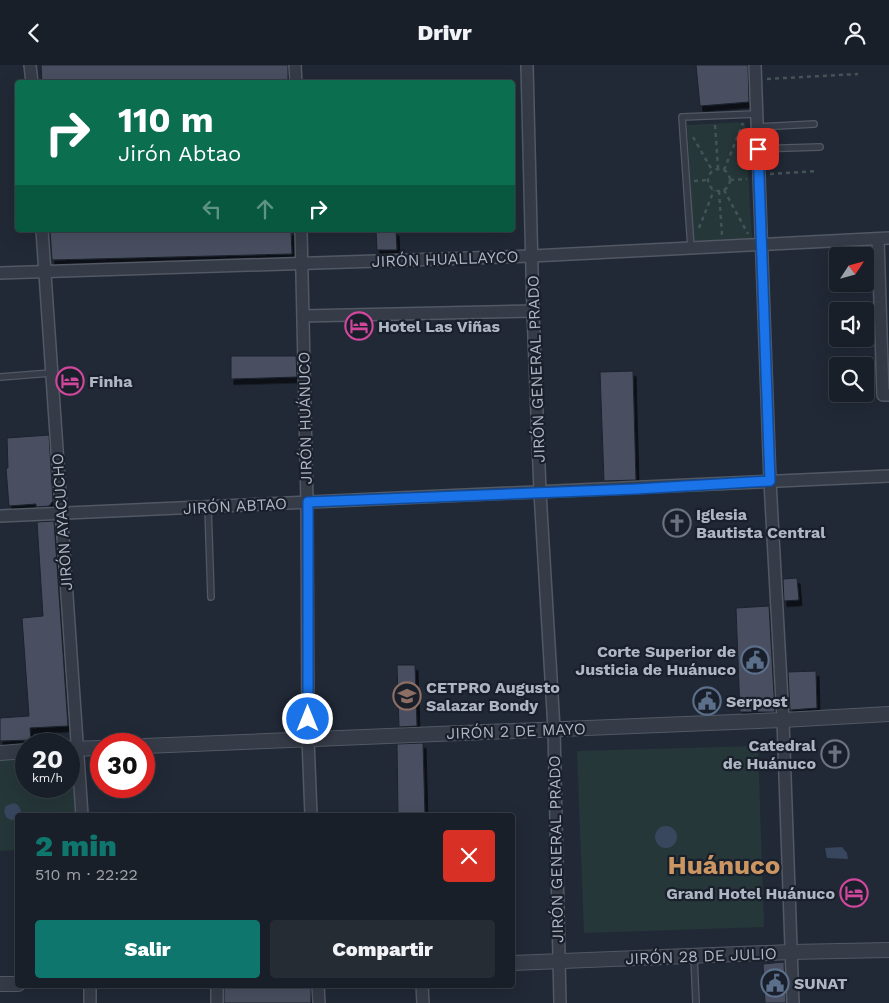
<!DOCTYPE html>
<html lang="es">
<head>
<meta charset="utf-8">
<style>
	:root { --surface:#191f28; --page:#262c34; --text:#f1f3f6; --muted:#9fa2a8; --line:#373d45; --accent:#0f766e }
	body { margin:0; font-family:"Work Sans",sans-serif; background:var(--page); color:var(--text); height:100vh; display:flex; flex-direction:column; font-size:19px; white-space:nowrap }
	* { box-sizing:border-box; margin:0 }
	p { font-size:16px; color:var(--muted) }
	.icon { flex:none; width:28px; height:28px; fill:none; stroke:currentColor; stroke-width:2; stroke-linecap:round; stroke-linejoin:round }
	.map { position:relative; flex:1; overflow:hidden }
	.side { position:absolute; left:15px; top:748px; width:500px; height:175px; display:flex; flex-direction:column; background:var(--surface); border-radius:5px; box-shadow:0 5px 20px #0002,0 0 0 1px var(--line) }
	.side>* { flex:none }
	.hud { position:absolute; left:15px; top:15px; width:500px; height:152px; border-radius:5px; box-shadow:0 5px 20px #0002,0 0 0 1px var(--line); background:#0b6e4f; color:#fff; overflow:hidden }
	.needle { width:32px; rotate:54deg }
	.fabs { position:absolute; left:829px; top:182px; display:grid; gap:10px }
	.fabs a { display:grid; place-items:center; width:45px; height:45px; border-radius:5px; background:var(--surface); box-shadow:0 5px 20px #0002,0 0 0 1px var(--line); font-size:25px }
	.speed { position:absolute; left:15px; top:668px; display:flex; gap:10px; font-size:25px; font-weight:700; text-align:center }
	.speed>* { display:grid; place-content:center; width:65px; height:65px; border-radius:50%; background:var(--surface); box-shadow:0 5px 20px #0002,0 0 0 1px var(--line); line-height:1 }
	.speed small { font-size:12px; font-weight:400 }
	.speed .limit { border:8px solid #d22; background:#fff; color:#111 }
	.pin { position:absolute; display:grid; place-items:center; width:42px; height:42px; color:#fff; margin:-21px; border-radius:10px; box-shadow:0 2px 8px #0006 }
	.me { position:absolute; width:55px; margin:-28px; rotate:0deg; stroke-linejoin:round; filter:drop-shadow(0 0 4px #0008) }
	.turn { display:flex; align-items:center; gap:18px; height:105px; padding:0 20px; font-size:22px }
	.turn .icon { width:65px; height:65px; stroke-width:2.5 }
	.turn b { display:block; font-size:35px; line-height:42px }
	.lanes { display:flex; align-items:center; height:48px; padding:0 20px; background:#0003; justify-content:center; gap:25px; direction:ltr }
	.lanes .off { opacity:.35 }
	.round { display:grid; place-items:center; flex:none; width:52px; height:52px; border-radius:5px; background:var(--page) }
	.overview { display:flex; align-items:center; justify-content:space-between; height:85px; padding:0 20px }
	h1 { font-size:30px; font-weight:800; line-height:38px; color:var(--accent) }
	.action { display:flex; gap:10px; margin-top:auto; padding:10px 20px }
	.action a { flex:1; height:58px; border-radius:5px; background:var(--accent); color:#fff; font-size:20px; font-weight:800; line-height:58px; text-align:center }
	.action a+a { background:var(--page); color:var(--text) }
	header { display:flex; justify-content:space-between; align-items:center; height:65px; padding:0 20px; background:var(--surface); font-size:22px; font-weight:800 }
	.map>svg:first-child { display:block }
	.green { fill:#263739 }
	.water { fill:#38465e }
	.building { fill:#485060; stroke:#1c222d; filter:url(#shadow) }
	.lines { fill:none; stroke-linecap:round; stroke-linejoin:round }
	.service-casing { stroke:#525964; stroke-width:8 }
	.minor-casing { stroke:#525964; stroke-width:14 }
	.tertiary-casing { stroke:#525964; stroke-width:16 }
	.path { stroke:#435356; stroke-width:2.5; stroke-dasharray:4 4; stroke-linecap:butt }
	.service { stroke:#353b47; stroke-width:5.5 }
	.minor { stroke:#353b47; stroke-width:11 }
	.tertiary { stroke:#353b47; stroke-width:14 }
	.route-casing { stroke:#114b97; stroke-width:12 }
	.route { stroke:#1a73e8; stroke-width:9 }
	.labels { text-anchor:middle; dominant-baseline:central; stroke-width:4.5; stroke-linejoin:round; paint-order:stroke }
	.street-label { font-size:16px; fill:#afb6c3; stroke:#1a202b }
	.poi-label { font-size:16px; font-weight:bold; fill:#afb6c3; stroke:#1a202b; text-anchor:start }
	.town-label { font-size:26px; font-weight:bold; fill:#cb9662; stroke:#1a202b }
</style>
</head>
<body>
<header><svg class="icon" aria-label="back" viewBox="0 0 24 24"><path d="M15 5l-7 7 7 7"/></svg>Drivr<svg class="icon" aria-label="person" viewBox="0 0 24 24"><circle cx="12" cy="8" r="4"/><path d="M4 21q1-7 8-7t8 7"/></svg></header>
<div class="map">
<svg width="889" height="938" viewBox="0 0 889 938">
	<defs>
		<filter id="shadow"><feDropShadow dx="3" dy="5.5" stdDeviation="0" flood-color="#0009"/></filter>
	</defs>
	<rect width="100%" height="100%" fill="#212936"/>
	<g class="green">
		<polygon points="745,57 752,173 694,176 687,60"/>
		<polygon points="758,681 764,862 584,868 577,686"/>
		<polygon points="69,689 73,689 77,750 18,750 17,785 0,786 0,693 26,692 26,721 69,721"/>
	</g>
	<g class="water">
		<polygon points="14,738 18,740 21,745 20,750 18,750 16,754 11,755 6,752 4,746 6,741"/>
		<circle cx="666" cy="772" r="11"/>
		<polygon points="842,782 847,788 848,794 827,793 825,783"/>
	</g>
	<g class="building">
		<polygon points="41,0 288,0 288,18 42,18"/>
		<polygon points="696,0 748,0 749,37 700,41"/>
		<polygon points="50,165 291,165 292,189 52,195"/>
		<polygon points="376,165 396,165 397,185 377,185"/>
		<polygon points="231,291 296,291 297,312 231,314"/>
		<polygon points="633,306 636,415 604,416 600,307"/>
		<polygon points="49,370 53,436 49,441 36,442 36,439 9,441 6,403 8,403 7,373"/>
		<polygon points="54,456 68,661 30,663 31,675 0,676 0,653 29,651 22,553 43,551 37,457"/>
		<polygon points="797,513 799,535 784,536 783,514"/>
		<polygon points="769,541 775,647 740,647 736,543"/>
		<polygon points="397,600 415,600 417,661 399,662"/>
		<polygon points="816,606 817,643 790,645 788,607"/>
		<polygon points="423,678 425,750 398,750 397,679"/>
		<polygon points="784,897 786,938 765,938 763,899"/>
		<rect x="224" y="920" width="87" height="18"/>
	</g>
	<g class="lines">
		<g class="service-casing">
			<g id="service">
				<polyline points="757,62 814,59"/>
				<polyline points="758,84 820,82"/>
				<polyline points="691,183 682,52 756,49"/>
				<polyline points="0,312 51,308"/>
				<polyline points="208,442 211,532"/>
				<polyline points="694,891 696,938"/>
			</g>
		</g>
		<g class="minor-casing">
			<g id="minor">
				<polyline points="30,0 32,18"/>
				<polyline points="295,0 296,18"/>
				<polyline points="527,0 533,246 540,427 554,664 560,938"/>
				<polyline points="755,0 770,416 783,655 793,938"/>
				<polyline points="42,165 82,750"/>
				<polyline points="301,165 307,437 308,674 311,750"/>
				<polyline points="878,174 883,330 889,330"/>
				<polyline points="0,208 532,191 889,173"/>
				<polyline points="303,251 533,246"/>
				<polyline points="0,451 889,411"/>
				<polyline points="90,920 90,938"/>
				<polyline points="217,920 217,938"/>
				<polyline points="318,920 319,938"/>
				<polyline points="422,920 423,938"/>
			</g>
		</g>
		<g class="tertiary-casing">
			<g id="tertiary">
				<polyline points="144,681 783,655 889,649"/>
				<polyline points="69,684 101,683"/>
				<polyline points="0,688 26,686"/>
				<polyline points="512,898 791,887 889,885"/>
				<polyline points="0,919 18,919"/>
			</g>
		</g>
		<g class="path">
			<polyline points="767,14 858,9"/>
			<polyline points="715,60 718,103"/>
			<polyline points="693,72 712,105"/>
			<circle cx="719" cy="115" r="11"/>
			<polyline points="724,105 743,58"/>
			<polyline points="770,109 818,106"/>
			<polyline points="730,115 747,114"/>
			<polyline points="694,116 707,115"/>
			<polyline points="724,125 748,169"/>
			<polyline points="719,126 722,170"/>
			<polyline points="699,163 714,125"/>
		</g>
		<use href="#service" class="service"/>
		<use href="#minor" class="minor"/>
		<use href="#tertiary" class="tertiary"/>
	</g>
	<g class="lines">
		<g class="route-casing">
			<polyline id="route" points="308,654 308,437 636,424 770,416 758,84"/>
		</g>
		<use href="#route" class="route"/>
	</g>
	<defs>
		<g id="hotel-ring" transform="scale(1.4375)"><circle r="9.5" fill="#1a202b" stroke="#d1479c" stroke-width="1.5"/><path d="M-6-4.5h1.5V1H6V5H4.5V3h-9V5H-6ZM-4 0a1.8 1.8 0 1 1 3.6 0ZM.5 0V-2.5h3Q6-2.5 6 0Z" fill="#d1479c"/></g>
		<g id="church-ring" transform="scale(1.4375)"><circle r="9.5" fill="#1a202b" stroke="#6b7280" stroke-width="1.5"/><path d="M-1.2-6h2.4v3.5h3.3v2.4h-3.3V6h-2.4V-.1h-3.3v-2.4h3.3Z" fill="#6b7280"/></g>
		<g id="civic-ring" transform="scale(1.4375)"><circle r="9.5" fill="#1a202b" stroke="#5c6f8a" stroke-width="1.5"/><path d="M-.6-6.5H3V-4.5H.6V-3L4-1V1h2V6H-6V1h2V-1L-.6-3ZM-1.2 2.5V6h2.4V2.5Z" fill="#5c6f8a"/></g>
		<g id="university-ring" transform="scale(1.4375)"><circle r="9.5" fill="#1a202b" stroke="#8d6e63" stroke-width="1.5"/><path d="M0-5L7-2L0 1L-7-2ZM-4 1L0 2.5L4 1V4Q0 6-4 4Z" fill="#8d6e63"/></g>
	</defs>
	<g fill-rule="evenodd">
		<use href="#hotel-ring" x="359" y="261"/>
		<use href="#hotel-ring" x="70" y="316"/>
		<use href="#church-ring" x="677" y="458"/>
		<use href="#civic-ring" x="755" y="595"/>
		<use href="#university-ring" x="407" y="631"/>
		<use href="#civic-ring" x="707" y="636"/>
		<use href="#church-ring" x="835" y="689"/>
		<use href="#hotel-ring" x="854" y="828"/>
		<use href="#civic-ring" x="775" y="918"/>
	</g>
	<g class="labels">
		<g class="street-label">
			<text transform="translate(445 194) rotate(-2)">JIRÓN HUALLAYCO</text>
			<text transform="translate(536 304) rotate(-92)">JIRÓN GENERAL PRADO</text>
			<text transform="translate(305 353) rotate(-91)">JIRÓN HUÁNUCO</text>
			<text transform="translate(235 441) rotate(-3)">JIRÓN ABTAO</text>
			<text transform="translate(62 457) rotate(-94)">JIRÓN AYACUCHO</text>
			<text transform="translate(516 666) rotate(-2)">JIRÓN 2 DE MAYO</text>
			<text transform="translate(556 784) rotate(-91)">JIRÓN GENERAL PRADO</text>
			<text transform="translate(701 891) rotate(-2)">JIRÓN 28 DE JULIO</text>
		</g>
		<g class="poi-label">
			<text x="378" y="261">Hotel Las Viñas</text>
			<text x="89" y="316">Finha</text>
			<text x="696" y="449">Iglesia<tspan x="696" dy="18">Bautista Central</tspan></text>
			<text x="736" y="586" text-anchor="end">Corte Superior de<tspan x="736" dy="18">Justicia de Huánuco</tspan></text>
			<text x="426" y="622">CETPRO Augusto<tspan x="426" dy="18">Salazar Bondy</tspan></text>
			<text x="726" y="636">Serpost</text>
			<text x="816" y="680" text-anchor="end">Catedral<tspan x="816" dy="18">de Huánuco</tspan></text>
			<text x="835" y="828" text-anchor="end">Grand Hotel Huánuco</text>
			<text x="794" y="918">SUNAT</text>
		</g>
		<g class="town-label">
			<text x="724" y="800">Huánuco</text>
		</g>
	</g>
</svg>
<div class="fabs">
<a><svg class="needle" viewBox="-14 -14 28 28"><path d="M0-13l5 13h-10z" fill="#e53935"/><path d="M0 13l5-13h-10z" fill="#9fa2a8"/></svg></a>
<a><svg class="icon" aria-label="sound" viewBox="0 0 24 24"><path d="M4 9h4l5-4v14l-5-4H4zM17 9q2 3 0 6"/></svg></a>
<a><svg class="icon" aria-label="search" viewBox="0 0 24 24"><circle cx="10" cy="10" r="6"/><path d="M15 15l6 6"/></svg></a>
</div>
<div class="speed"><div>20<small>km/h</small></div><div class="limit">30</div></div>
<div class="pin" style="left:758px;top:84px;background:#d93025"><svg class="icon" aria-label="arrive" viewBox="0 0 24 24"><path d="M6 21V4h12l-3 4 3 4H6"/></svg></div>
<svg class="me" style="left:308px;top:654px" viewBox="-20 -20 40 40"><circle r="17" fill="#1a73e8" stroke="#fff" stroke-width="3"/><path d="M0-11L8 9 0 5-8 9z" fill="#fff"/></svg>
<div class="hud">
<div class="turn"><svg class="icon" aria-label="right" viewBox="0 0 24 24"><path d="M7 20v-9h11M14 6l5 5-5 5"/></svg><div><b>110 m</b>Jirón Abtao</div></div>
<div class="lanes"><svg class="icon off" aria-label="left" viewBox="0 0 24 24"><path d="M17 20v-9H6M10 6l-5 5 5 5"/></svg><svg class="icon off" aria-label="ahead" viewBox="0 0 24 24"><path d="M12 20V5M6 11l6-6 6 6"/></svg><svg class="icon" aria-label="right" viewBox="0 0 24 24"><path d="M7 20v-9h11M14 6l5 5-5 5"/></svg></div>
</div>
<section class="side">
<div class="overview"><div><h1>2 min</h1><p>510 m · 22:22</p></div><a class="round" style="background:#d93025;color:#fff"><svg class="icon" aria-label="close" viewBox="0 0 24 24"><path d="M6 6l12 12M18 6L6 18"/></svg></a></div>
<div class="action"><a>Salir</a><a>Compartir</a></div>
</section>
</div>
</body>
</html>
